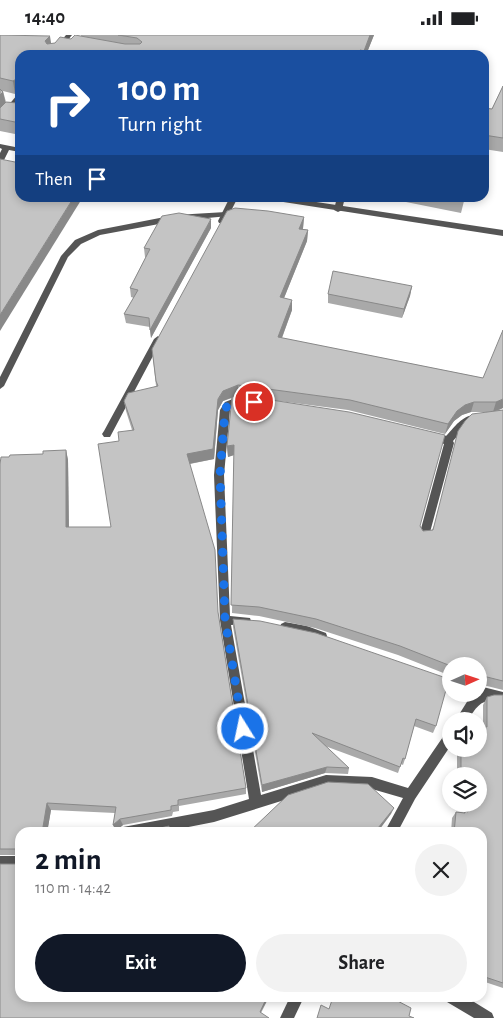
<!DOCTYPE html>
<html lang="en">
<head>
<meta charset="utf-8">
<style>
	:root { --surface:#fff; --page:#f2f2f2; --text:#202124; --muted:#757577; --accent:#111827 }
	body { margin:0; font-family:"Alegreya Sans",sans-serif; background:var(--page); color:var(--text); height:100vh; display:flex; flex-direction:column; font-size:19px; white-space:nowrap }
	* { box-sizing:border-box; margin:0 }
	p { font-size:16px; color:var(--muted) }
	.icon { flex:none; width:28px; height:28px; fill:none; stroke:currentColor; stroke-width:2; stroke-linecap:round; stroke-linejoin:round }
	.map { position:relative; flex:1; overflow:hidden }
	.panel { position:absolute; left:15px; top:792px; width:472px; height:175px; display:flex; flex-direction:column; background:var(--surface); border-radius:15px; box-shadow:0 2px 8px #0003 }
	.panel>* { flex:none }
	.hud { position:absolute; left:15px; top:15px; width:474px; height:152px; border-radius:15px; box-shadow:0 2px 8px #0003; background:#1a4fa0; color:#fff; overflow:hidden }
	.needle { width:32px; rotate:87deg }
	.controls { position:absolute; left:442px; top:622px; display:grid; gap:10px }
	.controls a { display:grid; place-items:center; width:45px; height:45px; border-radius:50%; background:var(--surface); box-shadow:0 2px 8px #0003; font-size:25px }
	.pin { position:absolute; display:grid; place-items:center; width:42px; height:42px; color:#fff; margin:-21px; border:2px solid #fff; border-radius:50%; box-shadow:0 1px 5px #0007 }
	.me { position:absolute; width:55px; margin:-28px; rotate:350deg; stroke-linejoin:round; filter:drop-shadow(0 0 4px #0008) }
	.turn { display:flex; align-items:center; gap:18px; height:105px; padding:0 20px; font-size:22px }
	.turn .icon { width:65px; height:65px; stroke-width:2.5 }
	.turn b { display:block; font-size:35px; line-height:42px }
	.then { display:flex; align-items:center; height:48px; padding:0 20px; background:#0003; gap:10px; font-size:19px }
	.round { display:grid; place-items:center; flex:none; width:52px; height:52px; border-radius:26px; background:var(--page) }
	.head { display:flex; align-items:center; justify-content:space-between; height:85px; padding:0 20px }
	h1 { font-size:30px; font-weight:600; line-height:38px; color:var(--accent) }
	.primary-button { display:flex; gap:10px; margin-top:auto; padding:10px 20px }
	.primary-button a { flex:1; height:58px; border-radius:30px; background:var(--accent); color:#fff; font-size:20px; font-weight:600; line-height:58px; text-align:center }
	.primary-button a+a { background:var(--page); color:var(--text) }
	.status { display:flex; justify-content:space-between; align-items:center; height:35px; padding:0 25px; background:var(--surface); direction:ltr }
	.status svg { height:14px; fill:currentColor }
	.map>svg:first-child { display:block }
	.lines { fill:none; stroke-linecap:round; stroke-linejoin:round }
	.service { fill:#555; fill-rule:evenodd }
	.minor { fill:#555; fill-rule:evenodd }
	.wall { fill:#a9a9a9; fill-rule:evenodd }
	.shaded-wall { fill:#898989 }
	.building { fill:#c4c4c4; stroke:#898989 }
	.route { stroke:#1a73e8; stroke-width:9; stroke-dasharray:0 16.2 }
</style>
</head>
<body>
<div class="status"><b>14:40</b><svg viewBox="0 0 49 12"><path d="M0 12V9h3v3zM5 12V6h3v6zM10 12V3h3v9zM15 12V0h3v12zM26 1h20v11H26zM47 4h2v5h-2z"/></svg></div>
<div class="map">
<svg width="503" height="983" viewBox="0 0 503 983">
	<rect width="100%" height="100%" fill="#fff"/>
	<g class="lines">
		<g class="service">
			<polygon points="381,17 383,18 384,20 378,20"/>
			<polygon points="337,162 345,162 342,175 338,177 334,175"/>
			<polygon points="226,177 229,177 229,181 175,186 100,200 81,209 68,222 4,351 0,354 0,342 61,221 75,205 98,195 175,180"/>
		</g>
		<g class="minor">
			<polygon points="66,0 72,0 56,20 49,20"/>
			<polygon points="20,58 20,64 2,85 0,86 0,80 18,59"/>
			<polygon points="0,109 20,113 20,117 9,115 3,127 0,127 0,118 2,114 0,113"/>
			<polygon points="230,162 238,162 225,188 219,188 218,186"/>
			<polygon points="261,162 283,162 503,195 503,201 264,164"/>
			<polygon points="158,301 162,304 110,402 104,402 102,399 104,396 154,304"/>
			<polygon points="238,362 248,364 250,366 245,369 239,368 231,371 230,375 224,440 230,581 250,583 251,586 250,589 231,590 261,760 326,740 372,742 408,753 447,696 451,695 451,710 415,764 397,798 384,798 403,763 372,754 326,752 214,787 158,798 117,798 119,794 123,792 214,775 249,764 220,585 214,440 220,375 225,367"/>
			<path d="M 476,379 L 481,383 L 479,385 L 466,391 L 453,406 L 454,408 L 429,501 L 428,504 L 420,504 L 419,501 L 444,409 L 428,404 L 426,401 L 431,397 L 446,401 C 456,391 460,382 476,379 Z"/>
			<polygon points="285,587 307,591 326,598 327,601 326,604 322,606 281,595 280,592 281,589"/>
			<path d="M 479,651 L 503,657 L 503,667 C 482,662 478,670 467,686 L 455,686 L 470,662 L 476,660 L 475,659 L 479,659 Z"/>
			<rect x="0" y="821" width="20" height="12"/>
			<polygon points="290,962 304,962 294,983 280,983"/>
			<polygon points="446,962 466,962 492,978 494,983 474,983 447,967"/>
		</g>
	</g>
	<g class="wall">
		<polygon points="0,0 51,9 71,4 81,1 81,0 374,0 366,20 20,20 20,56 15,59 3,56 6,67 20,70 20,100 0,96"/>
		<polygon points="503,51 503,117 484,114 484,73 492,74"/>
		<polygon points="381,162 465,162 461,178"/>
		<path d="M 304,182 L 303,194 L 308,195 L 307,206 L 284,263 L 292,275 L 282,303 L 483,343 L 503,373 L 497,376 L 503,375 L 503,655 L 479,649 L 479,650 L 479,631 L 451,631 L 451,641 L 398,620 L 315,593 L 259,581 L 232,578 L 234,420 L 228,422 L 227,411 L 232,363 L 223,366 L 218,375 L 214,424 L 190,429 L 218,578 L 246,753 L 246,759 L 179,771 L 179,776 L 173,777 L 172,781 L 123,790 L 119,793 L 171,798 L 115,793 L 113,790 L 115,778 L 51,775 L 47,798 L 20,798 L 20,962 L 269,962 L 261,978 L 0,983 L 17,829 L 17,820 L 0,820 L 0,429 L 9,422 L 43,419 L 66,415 L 68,425 L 69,492 L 111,492 L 119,406 L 132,395 L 126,376 L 124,366 L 156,351 L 152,314 ZM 279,366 L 348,375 L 445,399 L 454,386 L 462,380 L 471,377 L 486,377 L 432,495 L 423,496 L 420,491 Z"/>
		<polygon points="211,193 151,303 150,292 126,288 124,279 134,263 131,262 130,253 146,222 145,222 144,213"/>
		<polygon points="412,251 410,261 402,283 328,268 328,259"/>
		<polygon points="233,584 436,691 433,698 414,691 405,724 403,730 401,729 398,738 325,711 349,733 348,739 325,738 262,757 233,592"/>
		<polygon points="503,660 503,953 482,946 482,798 451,798 452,783 456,777 464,778 465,769 479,769 479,741 467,741 457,740 457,714 479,714 483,691 483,670 487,662"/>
	</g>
	<g class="shaded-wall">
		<polygon points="370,0 374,0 366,20 364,20 364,16"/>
		<polygon points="50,1 52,14 48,19 45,6"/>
		<polygon points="18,43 20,56 15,59 13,46"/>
		<polygon points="3,57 6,70 0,77 0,60"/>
		<polygon points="74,162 83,162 0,296 0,280"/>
		<polygon points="304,182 303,193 298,205 299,194"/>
		<polygon points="211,184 211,193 151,303 150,295"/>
		<polygon points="308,195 307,206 280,273 280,262"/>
		<polygon points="412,251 410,261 402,283 404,274"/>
		<polygon points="292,265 292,275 278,313 278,302"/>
		<polygon points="238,350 238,360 223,366 218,375 214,424 188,429 187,419 223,356"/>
		<polygon points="503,364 503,373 493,377 496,367"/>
		<polygon points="474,367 471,377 462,380 454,386 445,399 448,389 457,376 465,370"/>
		<polygon points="234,410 234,420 228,422 227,411"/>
		<polygon points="66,415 68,425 69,501 66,492"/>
		<polygon points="327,732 325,738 262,757 262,750"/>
		<polygon points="47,768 51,775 47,798 42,798"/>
		<polygon points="394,773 391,779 377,798 374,798"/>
		<polygon points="120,784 123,790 116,796 113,790"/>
		<polygon points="267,962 269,962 259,980 260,977"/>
	</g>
	<g class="building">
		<polygon points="0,0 50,1 45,6 47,9 55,8 60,2 71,4 75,0 125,9 140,9 142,7 137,3 118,0 370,0 364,16 360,15 359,20 337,20 322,18 321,20 20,20 20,48 19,48 18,43 13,46 0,43"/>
		<polygon points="503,51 503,103 484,100 484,73 492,74"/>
		<polygon points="0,54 3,57 0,60"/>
		<polygon points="6,67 18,68 20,70 20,88 0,84 0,73"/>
		<polygon points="0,124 20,128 20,162 74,162 0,280"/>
		<polygon points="454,162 465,162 464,164"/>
		<polygon points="235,173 268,176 304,182 299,194 308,195 280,262 292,265 278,302 483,343 503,295 503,364 496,367 474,367 465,370 457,376 448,389 350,365 238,350 223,356 218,364 213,414 187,419 215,515 218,577 246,753 178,765 178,770 171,771 171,775 120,784 113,790 116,772 47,768 42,798 20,798 20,962 267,962 260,977 269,983 0,983 0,829 17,829 17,814 0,814 0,429 1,422 9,422 10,420 43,419 43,416 66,415 66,492 111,492 98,409 119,406 118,397 134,395 124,366 128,358 158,351 156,346 152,314 227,176"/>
		<polygon points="179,178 211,184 150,295 149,283 124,279 138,255 130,253 150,214 144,213 162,181"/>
		<polygon points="333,236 412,251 404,274 328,259"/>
		<polygon points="239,360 349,377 445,400 420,491 423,496 433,495 458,396 465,386 472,379 503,375 503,646 483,641 481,643 479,642 479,631 451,631 400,611 316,584 259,572 231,570 234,410 227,411 232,362"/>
		<polygon points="233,584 260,586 316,598 449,644 436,691 416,684 405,724 403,723 400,732 312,698 349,733 327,732 262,750"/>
		<polygon points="494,660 503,660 503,948 482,941 482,798 454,798 456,777 465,778 465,776 468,777 469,769 479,769 479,741 471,741 471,734 461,733 461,714 479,714 479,691 487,692 487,662"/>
		<polygon points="328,747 368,749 394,773 374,798 248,798 288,760"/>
		<polygon points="169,791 169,798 112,798 113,793 156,794"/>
		<polygon points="333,962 390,962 411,973 409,981 414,983 317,983 321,970 329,974"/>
	</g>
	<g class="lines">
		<polyline class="route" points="243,694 225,584 220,440 225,375 228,369 238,365 254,367"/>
	</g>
</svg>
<div class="controls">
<a><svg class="needle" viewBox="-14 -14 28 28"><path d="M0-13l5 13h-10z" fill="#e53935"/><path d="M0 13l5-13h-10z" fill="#757577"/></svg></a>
<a><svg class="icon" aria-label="sound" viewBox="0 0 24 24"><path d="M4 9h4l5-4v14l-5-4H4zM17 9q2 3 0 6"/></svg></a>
<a><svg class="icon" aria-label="layers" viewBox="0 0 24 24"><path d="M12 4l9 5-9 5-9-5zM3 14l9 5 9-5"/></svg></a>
</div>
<div class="pin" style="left:254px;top:367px;background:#d93025"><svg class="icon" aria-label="arrive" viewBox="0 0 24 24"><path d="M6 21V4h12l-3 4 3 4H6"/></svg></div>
<svg class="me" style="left:243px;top:694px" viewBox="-20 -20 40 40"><circle r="17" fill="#1a73e8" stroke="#fff" stroke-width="3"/><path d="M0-11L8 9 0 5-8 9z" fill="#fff"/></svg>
<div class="hud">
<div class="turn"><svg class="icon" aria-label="right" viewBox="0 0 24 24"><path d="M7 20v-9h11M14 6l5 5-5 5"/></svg><div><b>100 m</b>Turn right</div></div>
<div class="then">Then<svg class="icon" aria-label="arrive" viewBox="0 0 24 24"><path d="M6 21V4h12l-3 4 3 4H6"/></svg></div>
</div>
<section class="panel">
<div class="head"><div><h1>2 min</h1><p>110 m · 14:42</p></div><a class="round"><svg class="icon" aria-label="close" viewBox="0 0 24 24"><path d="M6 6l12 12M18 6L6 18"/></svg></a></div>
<div class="primary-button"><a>Exit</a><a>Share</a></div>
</section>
</div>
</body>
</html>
